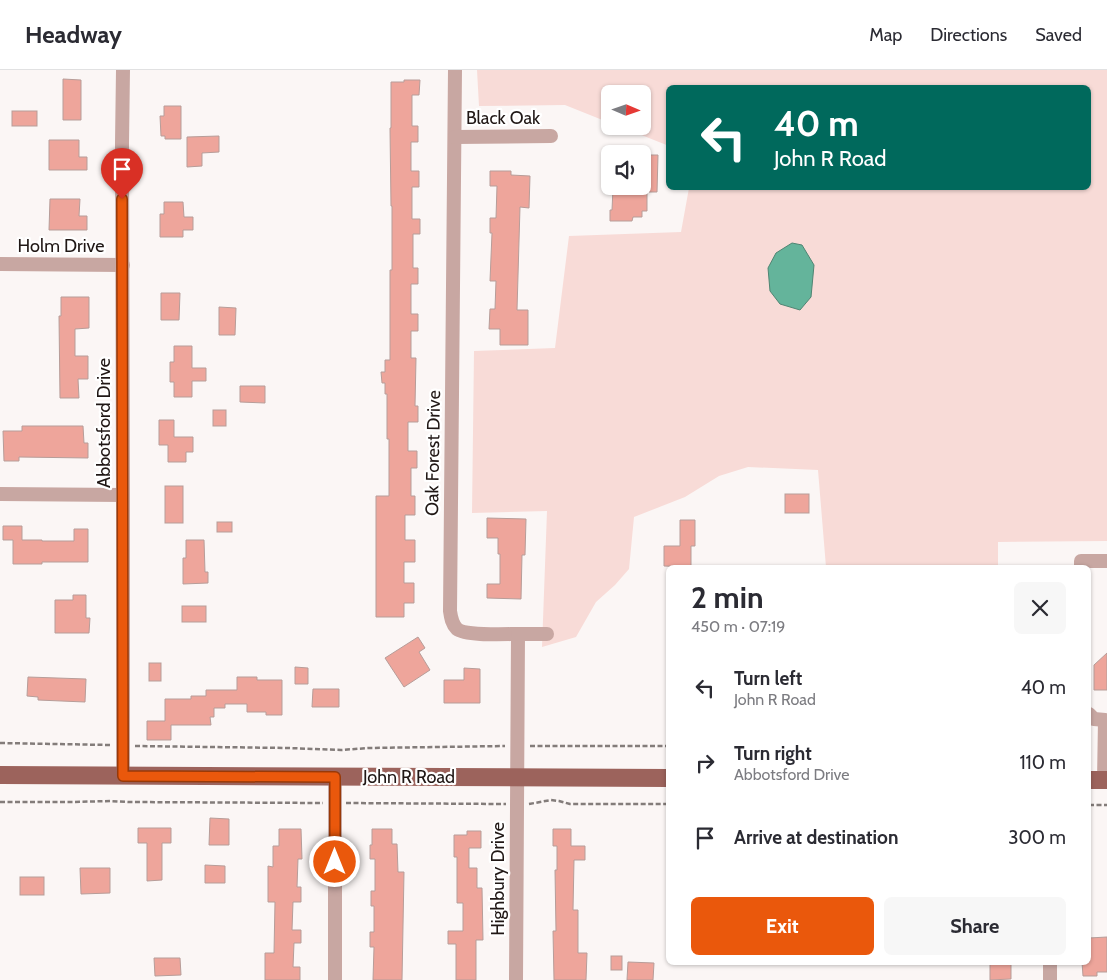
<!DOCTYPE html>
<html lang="en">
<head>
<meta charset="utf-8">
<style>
	:root { --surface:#fff; --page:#f7f7f7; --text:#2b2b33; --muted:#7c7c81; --line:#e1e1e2; --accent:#ea580c }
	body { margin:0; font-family:Cabin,sans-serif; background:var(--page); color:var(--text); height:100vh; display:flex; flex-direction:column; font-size:19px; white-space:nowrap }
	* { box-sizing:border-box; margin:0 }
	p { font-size:16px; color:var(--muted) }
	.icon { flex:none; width:28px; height:28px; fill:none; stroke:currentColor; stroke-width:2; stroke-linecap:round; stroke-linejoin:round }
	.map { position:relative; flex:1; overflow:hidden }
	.panel { position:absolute; left:666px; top:495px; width:425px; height:400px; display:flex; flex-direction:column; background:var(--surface); border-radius:8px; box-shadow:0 1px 4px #0004 }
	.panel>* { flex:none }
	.hud { position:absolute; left:666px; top:15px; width:425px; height:105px; border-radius:8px; box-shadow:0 1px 4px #0004; background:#00695c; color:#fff; overflow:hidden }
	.needle { width:32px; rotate:92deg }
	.fabs { position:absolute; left:601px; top:15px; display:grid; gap:10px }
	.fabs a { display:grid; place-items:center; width:50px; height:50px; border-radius:8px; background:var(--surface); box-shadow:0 1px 4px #0004; font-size:25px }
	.pin { position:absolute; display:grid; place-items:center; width:42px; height:42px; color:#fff; margin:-51px -21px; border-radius:50% 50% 50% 0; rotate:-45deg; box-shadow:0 0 5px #0007 }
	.pin .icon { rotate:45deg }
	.me { position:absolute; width:55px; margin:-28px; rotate:0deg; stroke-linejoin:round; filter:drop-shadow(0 0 4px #0008) }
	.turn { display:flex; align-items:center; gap:18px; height:105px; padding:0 25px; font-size:22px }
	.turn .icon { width:65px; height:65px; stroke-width:2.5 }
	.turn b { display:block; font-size:35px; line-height:42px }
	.round { display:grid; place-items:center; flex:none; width:52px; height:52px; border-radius:8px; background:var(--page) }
	.summary { display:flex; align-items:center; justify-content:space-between; height:85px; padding:0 25px }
	h1 { font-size:30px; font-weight:800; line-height:38px }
	.primary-button { display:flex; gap:10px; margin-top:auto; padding:10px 25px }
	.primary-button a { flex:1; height:58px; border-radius:8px; background:var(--accent); color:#fff; font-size:20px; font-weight:800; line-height:58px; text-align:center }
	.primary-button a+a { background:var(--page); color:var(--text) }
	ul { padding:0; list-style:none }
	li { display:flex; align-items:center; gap:15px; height:75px; padding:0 25px }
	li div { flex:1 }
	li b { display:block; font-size:19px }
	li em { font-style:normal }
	header { display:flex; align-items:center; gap:30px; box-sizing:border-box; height:70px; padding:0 25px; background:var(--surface); border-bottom:1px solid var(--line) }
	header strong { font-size:24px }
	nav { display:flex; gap:28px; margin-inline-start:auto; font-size:18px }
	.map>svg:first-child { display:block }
	.green { fill:#f8dbd7 }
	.water { fill:#64b49b; stroke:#508573 }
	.building { fill:#eea59b; stroke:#b79d99 }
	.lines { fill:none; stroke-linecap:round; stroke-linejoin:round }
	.path { stroke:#837c7a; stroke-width:2.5; stroke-dasharray:5 2.5; stroke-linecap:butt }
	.minor { stroke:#c8a7a2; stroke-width:14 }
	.major { stroke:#9c635c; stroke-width:18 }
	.route-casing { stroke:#983908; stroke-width:12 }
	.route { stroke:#ea580c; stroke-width:9 }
	.labels { text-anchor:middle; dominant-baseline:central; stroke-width:4.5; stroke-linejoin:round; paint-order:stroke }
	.street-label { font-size:18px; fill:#201715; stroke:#fff }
</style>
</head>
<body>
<header>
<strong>Headway</strong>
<nav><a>Map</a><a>Directions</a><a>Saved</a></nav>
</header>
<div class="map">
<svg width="1107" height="910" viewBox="0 0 1107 910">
	<rect width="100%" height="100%" fill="#fbf6f5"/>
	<polygon class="green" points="477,0 1107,0 1107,471 998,472 998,497 826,497 818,400 748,397 719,406 685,427 634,447 629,499 615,515 596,532 576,567 542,577 547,441 472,443 474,281 555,278 569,166 681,162 689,118 1089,118 1089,18 669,18 669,76 619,56 642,56 642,24 610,24 610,53 565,35 479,36"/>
	<polygon class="water" points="792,173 802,175 814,195 811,227 800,240 780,234 770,221 768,198 776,183"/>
	<g class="building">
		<polygon points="63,9 81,10 81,50 63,50"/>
		<polygon points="404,10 420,10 419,25 412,25 412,56 418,56 418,72 411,72 411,101 419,101 419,117 412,117 412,149 420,149 420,164 413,164 413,198 418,198 418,214 411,214 411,244 418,244 418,261 411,261 411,288 416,288 415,336 418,336 418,352 408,352 408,381 417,381 417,398 411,398 411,426 415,426 415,445 405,445 405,470 415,470 415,492 404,492 404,513 414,513 414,533 404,533 404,547 376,547 376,426 389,426 389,369 387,369 387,324 385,324 385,313 382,313 381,302 385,302 385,290 390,290 390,200 392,200 392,136 391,136 390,58 391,58 391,12 404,12"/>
		<polygon points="164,36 181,36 181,69 165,69 165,66 161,66 160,46 164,46"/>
		<rect x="12" y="41" width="25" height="15"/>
		<polygon points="219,66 219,82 202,83 202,96 187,97 187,67"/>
		<polygon points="49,70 79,70 79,87 87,87 87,100 49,100"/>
		<polygon points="642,85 658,85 657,122 647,122 647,141 642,141 642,147 633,147 632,151 610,151 610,140 612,140 613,118 627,118 627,116 642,116"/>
		<polygon points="490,101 511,101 511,105 530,106 529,138 520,137 517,240 528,240 528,275 500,275 500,259 489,259 490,239 495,239 496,211 490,211 492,163 490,163 490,148 496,148 497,116 490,116"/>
		<polygon points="50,129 80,129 79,146 87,146 87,160 49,160"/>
		<polygon points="164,132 183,132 184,147 193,147 193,160 183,160 183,167 160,167 160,144 164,144"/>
		<polygon points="161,223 180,223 179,250 161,250"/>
		<polygon points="61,227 89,227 89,258 75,259 75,286 88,286 88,309 78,309 79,328 60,328 59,246 61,246"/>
		<polygon points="219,237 236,238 235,265 219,265"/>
		<polygon points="174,276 192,276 192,298 206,298 206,311 192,311 192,327 174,327 174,312 170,312 170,292 174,292"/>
		<polygon points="240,316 265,316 265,333 240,332"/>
		<rect x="213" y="340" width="13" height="16"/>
		<polygon points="159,350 174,350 174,367 193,367 193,382 186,382 186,392 168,392 168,375 159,375"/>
		<polygon points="22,356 83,356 84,373 88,373 88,388 19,387 19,391 4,391 3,361 22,361"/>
		<rect x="165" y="416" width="18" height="37"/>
		<rect x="785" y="424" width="24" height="19"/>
		<polygon points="487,448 526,449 525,485 522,485 521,529 487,528 487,514 500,514 500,484 498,484 498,468 487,468"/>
		<polygon points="680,450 695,450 695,476 691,476 691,497 664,496 664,476 680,476"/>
		<rect x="217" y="452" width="15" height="10"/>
		<polygon points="3,456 22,456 22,470 42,470 42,471 74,471 74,459 88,459 88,492 42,492 42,494 13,494 13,470 3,470"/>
		<polygon points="186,470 204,470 205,502 208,502 208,513 183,514 183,488 186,488"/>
		<polygon points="73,525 86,525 86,548 90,548 89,563 55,563 55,530 73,530"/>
		<rect x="182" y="536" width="24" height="16"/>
		<polygon points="418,567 425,578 419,582 430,600 404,617 385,588"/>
		<polygon points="1107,583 1107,620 1094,620 1094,595"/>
		<rect x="149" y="593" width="12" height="18"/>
		<polygon points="295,597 308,598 308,614 295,614"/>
		<polygon points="464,598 480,599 480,633 444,633 444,610 464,610"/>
		<polygon points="28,607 86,609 85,632 38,630 38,627 27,626"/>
		<polygon points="237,607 257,607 257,610 282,610 282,645 266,645 266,642 247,642 247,634 225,634 225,638 214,638 214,647 210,647 211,655 171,655 171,670 147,670 147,651 165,651 165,629 191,629 191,626 206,626 206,620 237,620"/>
		<polygon points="313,619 339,619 339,637 312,637"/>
		<polygon points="210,748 229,749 229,775 209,775"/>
		<polygon points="138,758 171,758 171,773 162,773 162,810 147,811 147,773 138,773"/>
		<polygon points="279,759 301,759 302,789 298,789 297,817 301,817 301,832 293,832 292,860 301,860 301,873 294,873 293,897 300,897 300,910 265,910 265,883 274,883 275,832 268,832 268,796 273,797 273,776 279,776"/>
		<polygon points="372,759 392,759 392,774 397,774 398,802 404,802 402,910 373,910 374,877 370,877 370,862 374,862 374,836 371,836 371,821 375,821 375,789 370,789 370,775 372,775"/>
		<polygon points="553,759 571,759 571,776 585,776 585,790 574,790 573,840 578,840 578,883 587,883 586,910 554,910 553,861 556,861 555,800 557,800 557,776 553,776"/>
		<polygon points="467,761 481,761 481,778 469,778 469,798 477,798 477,818 482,818 483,870 476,870 476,910 456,910 456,874 448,874 448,861 463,861 463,833 457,833 457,787 454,787 454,765 467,765"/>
		<polygon points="205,795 225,796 225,813 205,813"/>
		<polygon points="80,798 110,798 110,823 81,824"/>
		<rect x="20" y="807" width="24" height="18"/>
		<polygon points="1107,867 1107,902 1097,902 1097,906 1083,906 1082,892 1089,892 1089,868"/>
		<rect x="611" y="886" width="11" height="14"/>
		<polygon points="154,888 180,888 181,905 155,906"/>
		<polygon points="628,892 654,893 653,910 627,910"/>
		<polygon points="990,892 1011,892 1011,909 990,910"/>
	</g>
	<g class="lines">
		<g class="path">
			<polyline points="0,673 110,675"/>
			<polyline points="135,676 288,678 341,680 369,678 505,676"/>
			<polyline points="530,676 669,676"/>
			<polyline points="0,732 73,732 110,731 129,732 323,733"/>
			<polyline points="346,733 506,734"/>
			<polyline points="529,734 551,730 559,731 570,734 669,734"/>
			<polyline points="1089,735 1107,735"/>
		</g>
		<g class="minor">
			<path d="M 455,0 L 450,541 C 451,548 452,554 457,559 C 466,566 505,564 518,564 L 516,910"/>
			<polyline points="455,67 551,66"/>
			<polyline points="0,194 123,195"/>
			<polyline points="0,424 123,425"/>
			<polyline points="1081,498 1081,491 1107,491"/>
			<polyline points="518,564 547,564"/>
			<polyline points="1089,644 1094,649 1105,650 1104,710"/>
			<polyline points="123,706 123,425 122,73 123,0"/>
			<polyline points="335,910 335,707"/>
			<polyline points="1050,910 1050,892"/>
		</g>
		<g class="major">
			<polyline points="0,705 669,708"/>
			<polyline points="1089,710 1107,710"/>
		</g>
	</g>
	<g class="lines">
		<g class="route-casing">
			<polyline id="route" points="122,129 123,706 335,707 335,792"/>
		</g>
		<use href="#route" class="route"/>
	</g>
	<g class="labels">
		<g class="street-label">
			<text x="503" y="48">Black Oak</text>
			<text x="61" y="176">Holm Drive</text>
			<text transform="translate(104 353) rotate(-90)">Abbotsford Drive</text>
			<text transform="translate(433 383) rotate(-89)">Oak Forest Drive</text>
			<text x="409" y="707">John R Road</text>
			<text transform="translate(498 809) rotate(-90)">Highbury Drive</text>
		</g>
	</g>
</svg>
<div class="fabs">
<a><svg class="needle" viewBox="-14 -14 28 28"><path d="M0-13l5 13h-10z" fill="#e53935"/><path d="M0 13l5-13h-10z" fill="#7c7c81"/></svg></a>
<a><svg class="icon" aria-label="sound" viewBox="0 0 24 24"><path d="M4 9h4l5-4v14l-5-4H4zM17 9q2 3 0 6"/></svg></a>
</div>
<div class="pin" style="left:122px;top:129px;background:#d93025"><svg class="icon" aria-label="arrive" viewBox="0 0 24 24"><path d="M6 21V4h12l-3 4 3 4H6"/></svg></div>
<svg class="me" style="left:335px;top:792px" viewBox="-20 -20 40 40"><circle r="17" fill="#ea580c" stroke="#fff" stroke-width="3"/><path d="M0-11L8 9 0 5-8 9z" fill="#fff"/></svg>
<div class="hud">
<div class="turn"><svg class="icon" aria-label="left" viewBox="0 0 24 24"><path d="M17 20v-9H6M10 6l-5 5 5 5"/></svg><div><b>40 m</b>John R Road</div></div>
</div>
<section class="panel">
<div class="summary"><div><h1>2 min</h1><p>450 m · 07:19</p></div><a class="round"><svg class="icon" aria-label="close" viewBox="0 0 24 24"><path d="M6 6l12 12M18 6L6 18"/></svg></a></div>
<ul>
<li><svg class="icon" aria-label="left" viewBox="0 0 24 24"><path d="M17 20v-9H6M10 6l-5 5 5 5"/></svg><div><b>Turn left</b><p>John R Road</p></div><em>40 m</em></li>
<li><svg class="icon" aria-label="right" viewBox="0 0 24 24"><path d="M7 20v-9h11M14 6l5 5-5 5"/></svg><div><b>Turn right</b><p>Abbotsford Drive</p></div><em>110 m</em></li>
<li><svg class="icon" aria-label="arrive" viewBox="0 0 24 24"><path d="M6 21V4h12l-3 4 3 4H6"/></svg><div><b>Arrive at destination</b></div><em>300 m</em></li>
</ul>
<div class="primary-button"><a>Exit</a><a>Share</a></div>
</section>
</div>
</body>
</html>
